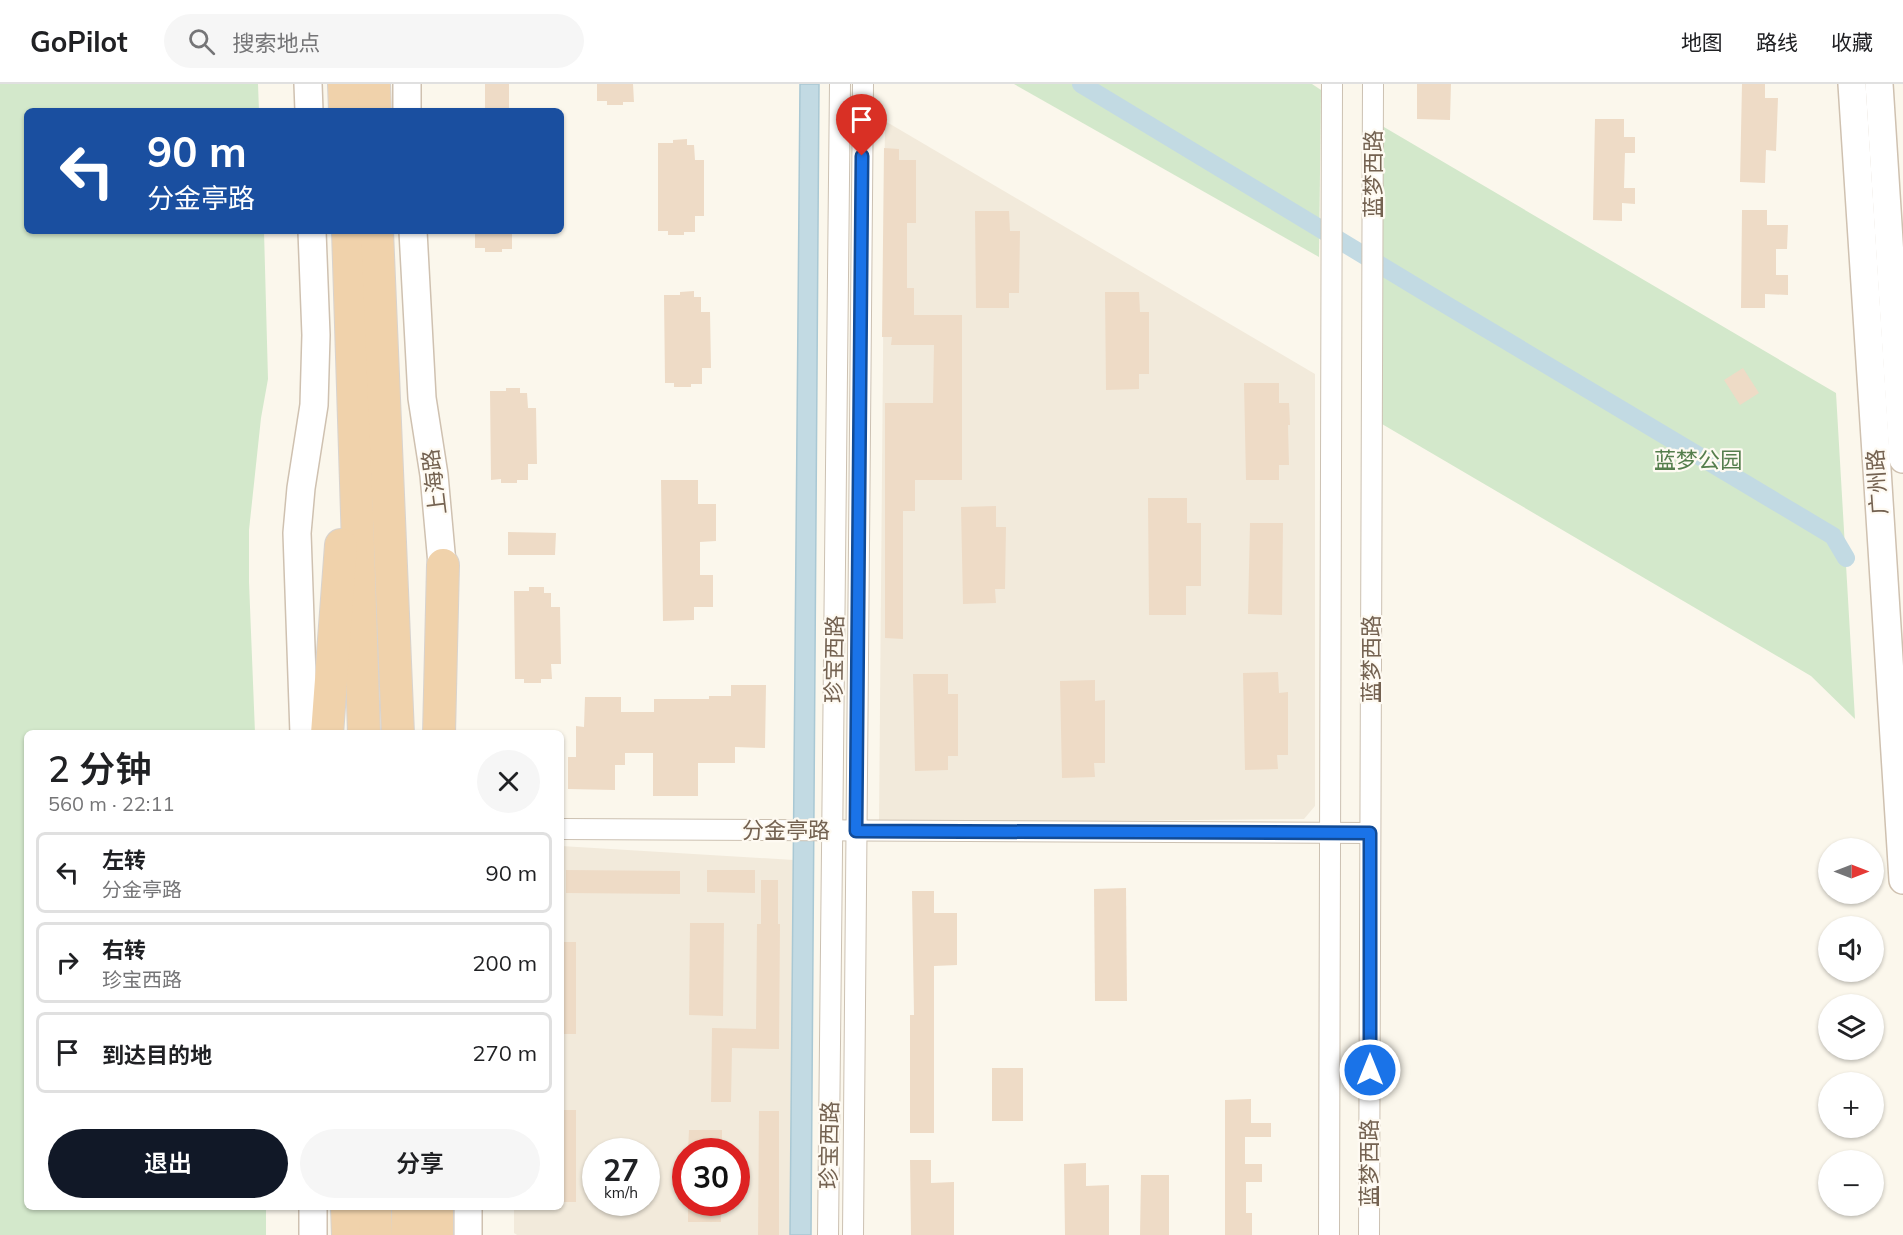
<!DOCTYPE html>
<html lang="zh">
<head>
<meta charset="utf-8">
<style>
	:root { --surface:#fff; --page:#f6f6f6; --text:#202124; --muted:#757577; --line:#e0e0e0; --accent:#111827 }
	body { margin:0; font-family:Mulish,"Noto Sans SC",sans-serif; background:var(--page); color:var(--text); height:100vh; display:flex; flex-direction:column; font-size:22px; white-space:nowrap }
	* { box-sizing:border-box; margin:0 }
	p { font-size:20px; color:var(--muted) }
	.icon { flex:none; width:33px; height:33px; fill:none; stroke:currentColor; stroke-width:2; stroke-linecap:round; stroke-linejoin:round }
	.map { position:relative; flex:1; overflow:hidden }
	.side { position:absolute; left:24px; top:646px; width:540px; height:480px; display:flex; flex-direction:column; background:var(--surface); border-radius:9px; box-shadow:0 2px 4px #0004 }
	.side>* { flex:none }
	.top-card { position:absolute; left:24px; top:24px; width:540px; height:126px; border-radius:9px; box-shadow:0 2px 4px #0004; background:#1a4fa0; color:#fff; overflow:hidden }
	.needle { width:39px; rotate:90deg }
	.fabs { position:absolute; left:1818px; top:754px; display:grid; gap:12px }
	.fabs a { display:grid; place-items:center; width:66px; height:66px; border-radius:50%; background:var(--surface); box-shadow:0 2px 4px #0004; font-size:30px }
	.speed { position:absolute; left:582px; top:1054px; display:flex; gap:12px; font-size:30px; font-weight:700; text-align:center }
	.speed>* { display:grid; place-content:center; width:78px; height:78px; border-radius:50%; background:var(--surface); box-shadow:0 2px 4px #0004; line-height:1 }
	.speed small { font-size:15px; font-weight:400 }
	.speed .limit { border:9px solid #d22; background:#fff; color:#111 }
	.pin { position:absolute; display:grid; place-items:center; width:51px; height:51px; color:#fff; margin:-62px -26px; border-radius:50% 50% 50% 0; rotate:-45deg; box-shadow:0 0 6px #0007 }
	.pin .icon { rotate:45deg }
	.me { position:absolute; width:66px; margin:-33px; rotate:0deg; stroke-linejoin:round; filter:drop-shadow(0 0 4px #0008) }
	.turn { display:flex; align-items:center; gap:21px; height:126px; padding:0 24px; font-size:27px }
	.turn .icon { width:78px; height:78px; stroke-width:2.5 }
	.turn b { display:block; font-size:42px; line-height:51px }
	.round { display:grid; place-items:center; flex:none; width:63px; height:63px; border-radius:32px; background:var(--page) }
	.summary { display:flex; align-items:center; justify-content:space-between; height:102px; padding:0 24px }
	h1 { font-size:36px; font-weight:600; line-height:45px }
	.cta { display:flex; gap:12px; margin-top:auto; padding:12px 24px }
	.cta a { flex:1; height:69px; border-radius:36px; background:var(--accent); color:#fff; font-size:24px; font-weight:600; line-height:69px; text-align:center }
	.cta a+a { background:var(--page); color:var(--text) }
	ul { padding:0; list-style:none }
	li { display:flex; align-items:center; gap:18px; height:81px; margin:0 12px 9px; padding:0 12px; border:3px solid var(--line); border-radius:9px }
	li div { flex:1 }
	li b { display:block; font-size:22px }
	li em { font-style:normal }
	header { display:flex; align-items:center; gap:36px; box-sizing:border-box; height:84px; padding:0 30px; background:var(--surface); border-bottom:2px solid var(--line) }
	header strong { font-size:28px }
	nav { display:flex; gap:33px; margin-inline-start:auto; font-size:21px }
	.search { width:420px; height:54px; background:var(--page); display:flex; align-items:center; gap:15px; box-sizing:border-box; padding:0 21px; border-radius:33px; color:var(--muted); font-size:22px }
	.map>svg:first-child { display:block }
	.residential { fill:#f2eadb; fill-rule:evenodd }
	.green { fill:#d3e8cb }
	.water { fill:#c2dae3; stroke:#a9c8d4; stroke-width:1.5 }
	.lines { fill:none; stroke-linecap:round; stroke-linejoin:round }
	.canal { stroke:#c2dae3; stroke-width:18 }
	.building { fill:#eedbc6 }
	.minor-casing { stroke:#ccc1b2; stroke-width:22 }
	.secondary-casing { stroke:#cfc1b0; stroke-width:30 }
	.trunk-casing { stroke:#d8d3ce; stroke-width:34 }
	.minor { stroke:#fff; stroke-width:20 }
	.secondary { stroke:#fff; stroke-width:27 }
	.trunk { stroke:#f0d2ab; stroke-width:32 }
	.route-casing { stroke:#114b97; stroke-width:15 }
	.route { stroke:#1a73e8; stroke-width:10 }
	.labels { text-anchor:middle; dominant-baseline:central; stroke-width:4.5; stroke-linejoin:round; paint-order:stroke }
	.street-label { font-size:22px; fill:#746251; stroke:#fefaf2 }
	.park-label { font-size:22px; fill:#557e4d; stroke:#fefaf2 }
</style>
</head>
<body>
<header>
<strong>GoPilot</strong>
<div class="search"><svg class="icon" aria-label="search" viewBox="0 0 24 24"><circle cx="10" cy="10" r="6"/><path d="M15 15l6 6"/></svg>搜索地点</div>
<nav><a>地图</a><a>路线</a><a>收藏</a></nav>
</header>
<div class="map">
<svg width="1903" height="1151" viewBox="0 0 1903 1151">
	<rect width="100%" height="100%" fill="#fbf7ec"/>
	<g class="residential">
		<polygon points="885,37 1315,290 1315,722 1304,735 879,739"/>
		<path d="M 561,762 L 794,776 L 790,1151 L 517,1151 L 514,1149 L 514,1124 L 561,1124 ZM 596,1068 L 646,1068 L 646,1119 L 596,1119 ZM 686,1068 L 736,1068 L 736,1119 L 686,1119 Z"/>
	</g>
	<g class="green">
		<polygon points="0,0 258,0 259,27 27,27 27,147 264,147 268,295 261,334 249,446 249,498 255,649 27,650 27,1124 266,1124 266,1151 0,1151"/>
		<polygon points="1014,0 1312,0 1321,6 1319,173"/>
		<polygon points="1372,36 1836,309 1855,635 1811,592 1370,333"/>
	</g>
	<polygon class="water" points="800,0 819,0 811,1151 790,1151"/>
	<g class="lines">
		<polyline class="canal" points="1081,0 1428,210 1833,452 1846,474"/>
	</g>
	<g class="building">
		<rect x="485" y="0" width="24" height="27"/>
		<polygon points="597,0 633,0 634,18 623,18 623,21 607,21 607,17 597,17"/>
		<polygon points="1417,0 1451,0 1450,36 1417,35"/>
		<polygon points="1742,0 1765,0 1765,14 1778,14 1776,67 1766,66 1765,99 1740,98"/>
		<polygon points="1595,35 1624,35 1624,53 1635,53 1635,69 1625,69 1624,104 1635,104 1635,120 1622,119 1622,137 1593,136"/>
		<polygon points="687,55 687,61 694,61 695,76 704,76 704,132 695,132 695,148 684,148 684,151 668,151 668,147 658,147 658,59 673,59 673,56"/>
		<polygon points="884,64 899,65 899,76 916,76 916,139 907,139 907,204 914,204 914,231 962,231 962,396 915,396 915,427 903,427 903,555 885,554 885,319 933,319 934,261 891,261 892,253 882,253"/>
		<polygon points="1742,126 1767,126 1767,141 1788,141 1787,165 1776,165 1776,191 1788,191 1788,211 1765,210 1765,224 1741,224"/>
		<polygon points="975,127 1009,127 1010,147 1020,147 1019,209 1009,209 1009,224 976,224"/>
		<polygon points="475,147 512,147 512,165 502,165 502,168 485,168 485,164 475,164"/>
		<polygon points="694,207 694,213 701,213 701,228 710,228 711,284 702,284 702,300 691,300 691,303 674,303 674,299 665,299 664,211 680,211 680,208"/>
		<polygon points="1105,208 1139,208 1140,228 1149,228 1149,290 1139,290 1139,305 1106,306"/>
		<polygon points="1743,284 1759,309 1740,321 1724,296"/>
		<polygon points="1244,299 1279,299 1279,319 1289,319 1290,341 1288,341 1289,381 1279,381 1279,396 1246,396"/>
		<polygon points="506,304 520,304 520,309 527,309 528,324 536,324 537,380 528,380 528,396 517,396 517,399 501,399 501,395 491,396 490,307 506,307"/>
		<polygon points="661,396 698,396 698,420 716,420 716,457 700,458 700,491 713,491 713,523 694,523 694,536 663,537"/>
		<polygon points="1148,414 1187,414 1187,439 1201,439 1201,502 1186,502 1186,531 1149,531"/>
		<polygon points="996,422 996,443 1006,443 1005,505 995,505 996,519 963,520 961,423"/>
		<polygon points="1250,439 1283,439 1282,531 1248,530"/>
		<polygon points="508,448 556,449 555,471 508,471"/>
		<polygon points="529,503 544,503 544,509 551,509 551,523 560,523 561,580 551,580 552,595 541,595 541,599 524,599 524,595 515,595 514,507 529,507"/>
		<polygon points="1278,588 1279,609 1288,608 1288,671 1277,671 1278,685 1245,686 1243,589"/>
		<polygon points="913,590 948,590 948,610 958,610 958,672 948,672 948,686 915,687"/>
		<polygon points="1095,596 1095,617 1105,616 1105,679 1094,679 1095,693 1062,694 1060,597"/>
		<polygon points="731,601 766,601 765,664 735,663 735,679 698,679 698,712 653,712 653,669 625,669 625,681 615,681 615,706 568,705 568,673 576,673 576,642 584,643 585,613 621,613 621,628 654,628 654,615 709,615 709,612 731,612"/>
		<polygon points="566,786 680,787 680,810 566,809"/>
		<polygon points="707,786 755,786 755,809 707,808"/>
		<polygon points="761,796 778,796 778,840 780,840 779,965 732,964 731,1018 711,1018 712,944 756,945 757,840 761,840"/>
		<polygon points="1126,804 1127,917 1095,917 1094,805"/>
		<polygon points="912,807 934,807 934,829 957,829 957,881 934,882 934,1049 910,1049 910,931 914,931"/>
		<polygon points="690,839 724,839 723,932 689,931"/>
		<rect x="561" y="858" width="15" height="92"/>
		<rect x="992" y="984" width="31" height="53"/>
		<polygon points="1251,1015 1251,1039 1271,1039 1271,1053 1245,1053 1245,1080 1262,1080 1262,1098 1246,1098 1246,1129 1252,1129 1252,1151 1225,1151 1225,1016"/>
		<rect x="561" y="1026" width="15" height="92"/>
		<polygon points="759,1027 779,1027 779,1151 758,1151"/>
		<polygon points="689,1046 722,1046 722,1068 688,1068"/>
		<polygon points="910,1076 931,1076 931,1099 954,1098 954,1151 911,1151"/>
		<polygon points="1086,1079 1086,1102 1109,1101 1109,1151 1065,1151 1064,1080"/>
		<polygon points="1141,1091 1169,1091 1169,1151 1140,1151"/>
		<rect x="688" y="1119" width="33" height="19"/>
	</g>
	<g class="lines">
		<g class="minor-casing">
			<g id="minor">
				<polyline points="561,745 1370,749"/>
				<polyline points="828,1151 840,0"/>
				<polyline points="853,1151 863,0"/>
				<polyline points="1329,1151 1332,0"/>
				<polyline points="1369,1151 1373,0"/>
			</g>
		</g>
		<g class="secondary-casing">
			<g id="secondary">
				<polyline points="308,0 309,27"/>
				<polyline points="407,0 407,27"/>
				<path d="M 1852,0 C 1868,265 1888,531 1903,796"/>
				<polyline points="1879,0 1903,375"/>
				<polyline points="413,147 422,314 434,391 444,502"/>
				<polyline points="304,650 297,449 301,404 314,321 316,251 312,147"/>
				<polyline points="468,1124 468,1151"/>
				<polyline points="313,1151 313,1124"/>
			</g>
		</g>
		<g class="trunk-casing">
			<g id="trunk">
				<polyline points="344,0 345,27"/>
				<polyline points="374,0 375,27"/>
				<polyline points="348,147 364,650"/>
				<polyline points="377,147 398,650"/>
				<polyline points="327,650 341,461"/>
				<polyline points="439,650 443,481"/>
				<polyline points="347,1124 348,1151"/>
				<polyline points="375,1124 376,1151"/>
				<polyline points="408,1124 408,1151"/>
				<polyline points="437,1124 437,1151"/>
			</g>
		</g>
		<use href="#minor" class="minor"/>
		<use href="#secondary" class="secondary"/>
		<use href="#trunk" class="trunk"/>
	</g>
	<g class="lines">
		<g class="route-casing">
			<polyline id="route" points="862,72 856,747 1370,749 1370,986"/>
		</g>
		<use href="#route" class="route"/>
	</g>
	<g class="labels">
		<g class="street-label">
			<text transform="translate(1373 90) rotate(-90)">蓝梦西路</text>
			<text transform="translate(434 398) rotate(-97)">上海路</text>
			<text transform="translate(1877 398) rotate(-94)">广州路</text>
			<text transform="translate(834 575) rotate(-89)">珍宝西路</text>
			<text transform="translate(1371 575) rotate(-90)">蓝梦西路</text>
			<text x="786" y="746">分金亭路</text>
			<text transform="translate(829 1061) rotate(-89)">珍宝西路</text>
			<text transform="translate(1369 1079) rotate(-90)">蓝梦西路</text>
		</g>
		<g class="park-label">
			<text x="1698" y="376">蓝梦公园</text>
		</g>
	</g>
</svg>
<div class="fabs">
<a><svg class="needle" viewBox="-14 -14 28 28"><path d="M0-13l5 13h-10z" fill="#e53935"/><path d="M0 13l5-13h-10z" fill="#757577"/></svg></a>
<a><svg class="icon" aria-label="sound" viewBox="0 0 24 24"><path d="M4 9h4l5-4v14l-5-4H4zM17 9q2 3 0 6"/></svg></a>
<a><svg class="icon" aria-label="layers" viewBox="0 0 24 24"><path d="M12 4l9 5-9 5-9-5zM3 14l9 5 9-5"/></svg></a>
<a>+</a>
<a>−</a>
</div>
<div class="speed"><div>27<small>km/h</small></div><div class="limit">30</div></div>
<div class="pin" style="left:862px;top:72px;background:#d93025"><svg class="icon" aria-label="arrive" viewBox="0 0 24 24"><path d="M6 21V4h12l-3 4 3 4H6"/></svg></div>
<svg class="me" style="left:1370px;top:986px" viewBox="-20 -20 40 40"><circle r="17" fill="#1a73e8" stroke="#fff" stroke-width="3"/><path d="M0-11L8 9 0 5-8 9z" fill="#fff"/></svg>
<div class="top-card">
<div class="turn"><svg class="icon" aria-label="left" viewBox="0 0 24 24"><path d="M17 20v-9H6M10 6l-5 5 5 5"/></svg><div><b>90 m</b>分金亭路</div></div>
</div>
<section class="side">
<div class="summary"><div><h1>2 分钟</h1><p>560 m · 22:11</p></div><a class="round"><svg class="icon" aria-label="close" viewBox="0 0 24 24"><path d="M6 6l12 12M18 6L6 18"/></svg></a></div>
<ul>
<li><svg class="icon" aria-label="left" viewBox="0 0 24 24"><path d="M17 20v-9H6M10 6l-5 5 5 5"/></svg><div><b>左转</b><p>分金亭路</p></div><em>90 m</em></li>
<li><svg class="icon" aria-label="right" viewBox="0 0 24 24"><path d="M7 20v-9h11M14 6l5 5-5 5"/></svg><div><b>右转</b><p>珍宝西路</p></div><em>200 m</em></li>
<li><svg class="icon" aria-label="arrive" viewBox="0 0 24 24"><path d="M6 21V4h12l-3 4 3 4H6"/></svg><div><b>到达目的地</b></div><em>270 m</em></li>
</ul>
<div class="cta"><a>退出</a><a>分享</a></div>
</section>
</div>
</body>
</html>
